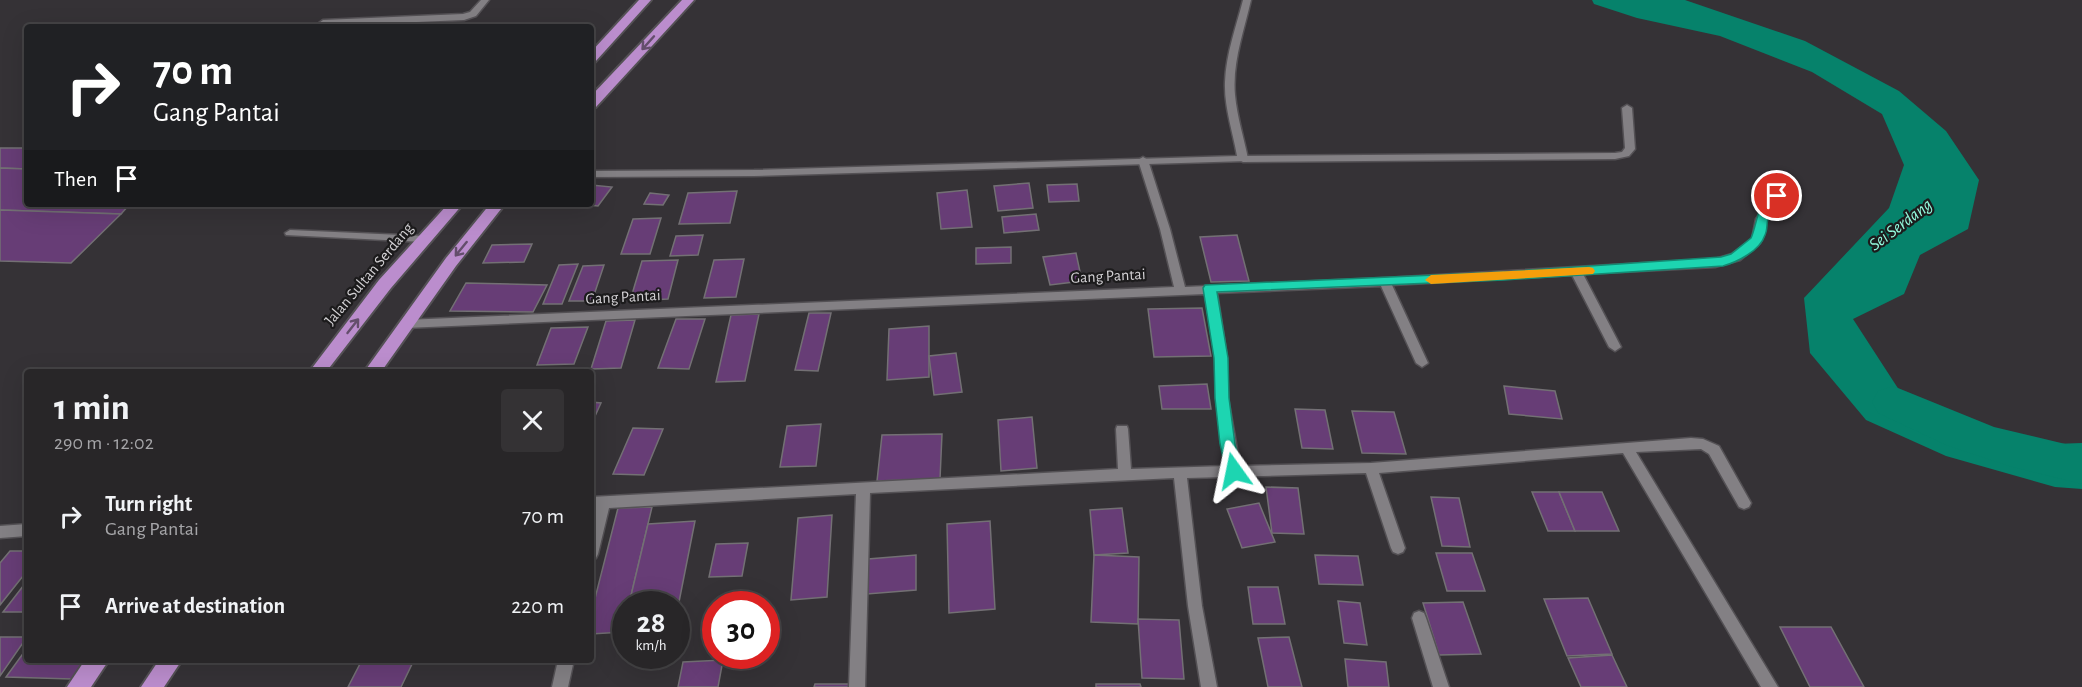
<!DOCTYPE html>
<html lang="en">
<head>
<meta charset="utf-8">
<style>
	:root { --surface:#282628; --page:#343234; --text:#f1f3f6; --muted:#a5a5a8; --line:#444345 }
	body { margin:0; font-family:"Alegreya Sans",sans-serif; background:var(--page); color:var(--text); height:100vh; display:flex; flex-direction:column; font-size:22px; white-space:nowrap }
	* { box-sizing:border-box; margin:0 }
	p { font-size:20px; color:var(--muted) }
	.icon { flex:none; width:33px; height:33px; fill:none; stroke:currentColor; stroke-width:2; stroke-linecap:round; stroke-linejoin:round }
	.map { position:relative; flex:1; overflow:hidden }
	.drawer { position:absolute; left:24px; top:369px; width:570px; height:294px; display:flex; flex-direction:column; background:var(--surface); border-radius:6px; box-shadow:0 6px 24px #0002,0 0 0 2px var(--line) }
	.drawer>* { flex:none }
	.guide { position:absolute; left:24px; top:24px; width:570px; height:183px; border-radius:6px; box-shadow:0 6px 24px #0002,0 0 0 2px var(--line); background:#202124; color:#fff; overflow:hidden }
	.speed { position:absolute; left:612px; top:591px; display:flex; gap:12px; font-size:30px; font-weight:700; text-align:center }
	.speed>* { display:grid; place-content:center; width:78px; height:78px; border-radius:50%; background:var(--surface); box-shadow:0 6px 24px #0002,0 0 0 2px var(--line); line-height:1 }
	.speed small { font-size:15px; font-weight:400 }
	.speed .limit { border:9px solid #d22; background:#fff; color:#111 }
	.pin { position:absolute; display:grid; place-items:center; width:51px; height:51px; color:#fff; margin:-26px; border:3px solid #fff; border-radius:50%; box-shadow:0 2px 6px #0007 }
	.me { position:absolute; width:66px; margin:-33px; rotate:348deg; stroke-linejoin:round; filter:drop-shadow(0 0 4px #0008) }
	.turn { display:flex; align-items:center; gap:21px; height:126px; padding:0 30px; font-size:27px }
	.turn .icon { width:78px; height:78px; stroke-width:2.5 }
	.turn b { display:block; font-size:42px; line-height:51px }
	.then { display:flex; align-items:center; height:57px; padding:0 30px; background:#0003; gap:12px; font-size:22px }
	.round { display:grid; place-items:center; flex:none; width:63px; height:63px; border-radius:6px; background:var(--page) }
	.headline { display:flex; align-items:center; justify-content:space-between; height:102px; padding:0 30px }
	h1 { font-size:36px; font-weight:700; line-height:45px }
	ul { padding:0; list-style:none }
	li { display:flex; align-items:center; gap:18px; height:90px; padding:0 30px }
	li div { flex:1 }
	li b { display:block; font-size:22px }
	li em { font-style:normal }
	.map>svg:first-child { display:block }
	.water { fill:#06826b }
	.lines { fill:none; stroke-linecap:round; stroke-linejoin:round }
	.river { fill:#06826b; fill-rule:evenodd }
	.building { fill:#673d76; stroke:#737074; stroke-width:1.5 }
	.minor-casing { stroke:#545155; stroke-width:3 }
	.tertiary-casing { stroke:#545155; stroke-width:3 }
	.trunk-casing { stroke:#545155; stroke-width:4 }
	.minor { fill:#838084; fill-rule:evenodd }
	.tertiary { fill:#838084; fill-rule:evenodd }
	.trunk { fill:#bb8dcd; fill-rule:evenodd }
	.oneway { stroke:#644e6c }
	.route { fill:#1dd5b1; stroke:#138a73; stroke-width:1.5 }
	.slow { fill:#f59e0b }
	.labels { text-anchor:middle; dominant-baseline:central; stroke-width:4.5; stroke-linejoin:round; paint-order:stroke }
	.street-label { font-size:16px; fill:#d3d1d4; stroke:#1c1b1c }
	.water-label { font-size:18px; font-style:italic; fill:#94fcdf; stroke:#1c1b1c }
</style>
</head>
<body>
<div class="map">
<svg width="2082" height="687" viewBox="0 0 2082 687">
	<rect width="100%" height="100%" fill="#353236"/>
	<polygon class="water" points="1592,0 1685,0 1805,41 1899,91 1946,131 1979,180 1968,229 1920,255 1904,294 1853,319 1914,413 1991,446 2082,443 2082,489 2055,487 1946,456 1866,420 1810,353 1804,298 1889,208 1904,165 1882,114 1812,72 1720,36 1637,18 1594,4"/>
	<g class="lines">
		<polygon class="river" points="1893,386 1994,427 2082,448 2082,484 2009,466 1946,445 1878,413 1872,402 1878,391"/>
	</g>
	<g class="building">
		<polygon points="0,148 27,148 27,169 0,168"/>
		<polygon points="0,168 27,169 27,204 130,204 121,214 0,210"/>
		<polygon points="1029,183 1033,208 998,211 994,186"/>
		<polygon points="1077,184 1079,201 1049,202 1047,185"/>
		<polygon points="591,185 612,187 598,206 576,204 591,204"/>
		<polygon points="967,190 972,227 941,229 937,193"/>
		<polygon points="737,191 730,223 679,224 688,193"/>
		<polygon points="650,193 669,195 663,205 644,204"/>
		<polygon points="0,210 121,214 71,263 0,261"/>
		<polygon points="1036,214 1039,230 1004,233 1002,217"/>
		<polygon points="661,218 650,254 621,254 633,219"/>
		<polygon points="703,235 698,255 670,256 676,236"/>
		<polygon points="1237,235 1249,281 1211,282 1200,237"/>
		<polygon points="532,244 524,262 483,263 492,245"/>
		<polygon points="1011,247 1011,263 976,264 976,248"/>
		<polygon points="1076,253 1082,281 1050,285 1043,257"/>
		<polygon points="744,259 736,297 704,298 714,260"/>
		<polygon points="678,260 668,299 630,301 642,261"/>
		<polygon points="578,264 562,304 543,304 559,265"/>
		<polygon points="604,265 592,301 569,301 583,266"/>
		<polygon points="466,283 547,285 533,312 450,311"/>
		<polygon points="1202,308 1211,356 1154,357 1148,309"/>
		<polygon points="809,313 831,313 818,371 795,370"/>
		<polygon points="759,314 745,381 716,382 731,315"/>
		<polygon points="676,319 705,319 689,369 658,368"/>
		<polygon points="635,320 621,368 591,369 606,321"/>
		<polygon points="929,326 929,377 887,380 889,329"/>
		<polygon points="588,327 574,364 537,365 551,328"/>
		<polygon points="956,353 962,392 934,395 929,356"/>
		<polygon points="1207,384 1211,409 1162,409 1159,386"/>
		<polygon points="1504,386 1555,391 1562,419 1509,414"/>
		<polygon points="591,402 601,403 591,425"/>
		<polygon points="1295,409 1325,410 1333,449 1302,448"/>
		<polygon points="1352,411 1394,412 1406,454 1362,453"/>
		<polygon points="1032,417 1037,468 1001,471 998,420"/>
		<polygon points="821,424 816,466 780,467 787,426"/>
		<polygon points="633,428 663,429 644,475 613,474"/>
		<polygon points="942,434 940,479 877,481 882,435"/>
		<polygon points="1266,487 1298,488 1304,534 1272,533"/>
		<polygon points="1532,492 1559,492 1575,531 1548,531"/>
		<polygon points="1559,492 1602,492 1619,531 1575,531"/>
		<polygon points="1431,497 1459,498 1470,547 1442,546"/>
		<polygon points="1259,503 1275,542 1242,548 1227,509"/>
		<polygon points="652,507 629,604 626,604 623,632 591,634 591,614 618,508"/>
		<polygon points="1122,508 1128,553 1094,555 1090,510"/>
		<polygon points="832,515 827,597 791,600 798,518"/>
		<polygon points="695,521 678,607 676,604 629,604 648,524"/>
		<polygon points="990,521 995,609 949,613 947,524"/>
		<polygon points="748,543 742,576 709,577 716,544"/>
		<polygon points="10,551 27,551 27,571 0,605 0,563"/>
		<polygon points="1436,553 1472,553 1485,591 1447,591"/>
		<polygon points="916,555 916,590 867,594 868,559"/>
		<polygon points="1094,555 1139,557 1138,624 1091,622"/>
		<polygon points="1315,555 1358,556 1363,585 1319,584"/>
		<polygon points="27,581 27,612 3,612"/>
		<polygon points="1248,587 1278,587 1285,624 1253,624"/>
		<polygon points="1588,598 1612,654 1567,656 1544,599"/>
		<polygon points="1338,601 1360,603 1367,645 1344,643"/>
		<polygon points="1463,602 1481,654 1439,655 1423,603"/>
		<polygon points="1138,619 1179,620 1184,679 1142,678"/>
		<polygon points="1780,627 1831,627 1864,687 1810,687"/>
		<polygon points="0,637 27,637 0,676"/>
		<polygon points="1289,637 1302,687 1268,687 1258,638"/>
		<polygon points="27,648 27,660 85,660 72,679 6,677"/>
		<polygon points="1612,655 1627,687 1581,687 1568,658"/>
		<polygon points="1345,659 1386,662 1389,687 1348,687"/>
		<polygon points="362,660 414,660 401,687 348,687"/>
		<polygon points="723,660 718,687 678,687 683,662"/>
		<polygon points="815,684 853,684 853,687 814,687"/>
		<polygon points="1096,684 1140,684 1141,687 1096,687"/>
	</g>
	<g class="lines">
		<g class="minor-casing">
			<g id="minor">
				<polygon points="481,0 489,0 476,16 464,20 323,26 319,23 323,20 463,14 470,12"/>
				<polygon points="1627,105 1632,108 1635,149 1629,156 1615,159 1243,162 1238,159 1243,156 1615,153 1622,152 1625,148 1622,108"/>
				<polygon points="1143,157 1148,160 1170,229 1185,287 1385,278 1715,259 1732,254 1752,239 1756,219 1773,194 1781,194 1782,196 1766,219 1764,235 1760,243 1740,260 1715,267 1583,274 1621,347 1615,351 1609,347 1572,275 1392,285 1428,363 1422,367 1416,363 1381,286 1217,293 1227,358 1228,398 1240,466 1371,463 1691,438 1703,439 1719,446 1751,503 1749,507 1744,509 1739,507 1709,454 1701,449 1636,452 1778,687 1761,687 1623,453 1379,473 1405,548 1403,552 1398,554 1393,552 1391,548 1366,473 1187,478 1202,606 1217,687 1201,687 1188,606 1174,478 870,493 865,687 849,687 856,494 609,508 598,554 596,558 591,560 591,524 595,508 591,509 591,497 1118,469 1116,429 1117,426 1127,426 1128,429 1131,469 1226,466 1216,398 1215,358 1205,294 405,328 399,324 405,320 1174,287 1160,229 1138,160"/>
				<polygon points="290,230 424,236 429,239 424,242 286,235 285,233"/>
				<polygon points="27,524 27,536 0,538 0,526"/>
				<polygon points="1419,611 1424,613 1426,618 1449,687 1433,687 1412,618 1414,613"/>
				<polygon points="558,660 574,660 568,687 552,687"/>
			</g>
		</g>
		<g class="tertiary-casing">
			<path id="tertiary" d="M 1243,0 L 1251,0 C 1244,31 1232,63 1235,95 C 1237,117 1244,138 1248,159 L 1247,161 L 754,176 L 591,177 L 591,171 L 754,170 L 1237,156 C 1233,132 1224,107 1225,82 C 1226,54 1236,27 1243,0 Z"/>
		</g>
		<g class="trunk-casing">
			<g id="trunk">
				<polygon points="639,0 651,0 595,62 591,63 591,52"/>
				<polygon points="682,0 694,0 596,107 591,108 591,96"/>
				<polygon points="448,204 463,204 391,288 326,372 309,372 379,280"/>
				<polygon points="490,204 505,204 456,266 381,372 364,372 446,258"/>
				<polygon points="85,660 109,660 91,687 67,687"/>
				<polygon points="159,660 182,660 164,687 141,687"/>
			</g>
		</g>
		<use href="#minor" class="minor"/>
		<use href="#tertiary" class="tertiary"/>
		<use href="#trunk" class="trunk"/>
	</g>
	<defs><path id="oneway-shaft" d="M-6 0H5M1.5-3L5.5 0L1.5 3" fill="none" stroke-width="1.6" stroke-linecap="round" stroke-linejoin="round" transform="scale(1.5)"/></defs>
	<g class="oneway">
		<use href="#oneway-shaft" transform="translate(648 43) rotate(132)"/>
		<use href="#oneway-shaft" transform="translate(461 249) rotate(129)"/>
		<use href="#oneway-shaft" transform="translate(353 326) rotate(-52)"/>
	</g>
	<path class="route" d="M 1777,193 L 1783,196 C 1778,203 1772,208 1769,216 C 1766,222 1768,229 1765,235 C 1760,251 1737,262 1723,266 L 1504,280 L 1217,292 L 1228,358 L 1229,398 L 1235,444 L 1242,471 L 1239,476 L 1229,476 L 1226,471 L 1220,444 L 1215,398 L 1214,358 L 1203,288 L 1205,285 L 1504,272 L 1721,257 L 1731,254 L 1751,238 C 1758,223 1756,200 1777,193 Z"/>
	<polygon class="slow" points="1589,267 1593,268 1595,271 1593,274 1431,284 1425,280 1431,275"/>
	<g class="labels">
		<g class="street-label">
			<text transform="translate(369 274) rotate(-50)">Jalan Sultan Serdang</text>
			<text transform="translate(1108 276) rotate(-3)">Gang Pantai</text>
			<text transform="translate(623 297) rotate(-3)">Gang Pantai</text>
		</g>
		<g class="water-label">
			<text transform="translate(1901 225) rotate(-37)">Sei Serdang</text>
		</g>
	</g>
</svg>
<div class="speed"><div>28<small>km/h</small></div><div class="limit">30</div></div>
<div class="pin" style="left:1777px;top:196px;background:#d93025"><svg class="icon" aria-label="arrive" viewBox="0 0 24 24"><path d="M6 21V4h12l-3 4 3 4H6"/></svg></div>
<svg class="me" style="left:1234px;top:471px" viewBox="-20 -20 40 40"><path d="M0-17L14 15 0 8-14 15z" fill="#1dd5b1" stroke="#fff" stroke-width="4"/></svg>
<div class="guide">
<div class="turn"><svg class="icon" aria-label="right" viewBox="0 0 24 24"><path d="M7 20v-9h11M14 6l5 5-5 5"/></svg><div><b>70 m</b>Gang Pantai</div></div>
<div class="then">Then<svg class="icon" aria-label="arrive" viewBox="0 0 24 24"><path d="M6 21V4h12l-3 4 3 4H6"/></svg></div>
</div>
<section class="drawer">
<div class="headline"><div><h1>1 min</h1><p>290 m · 12:02</p></div><a class="round"><svg class="icon" aria-label="close" viewBox="0 0 24 24"><path d="M6 6l12 12M18 6L6 18"/></svg></a></div>
<ul>
<li><svg class="icon" aria-label="right" viewBox="0 0 24 24"><path d="M7 20v-9h11M14 6l5 5-5 5"/></svg><div><b>Turn right</b><p>Gang Pantai</p></div><em>70 m</em></li>
<li><svg class="icon" aria-label="arrive" viewBox="0 0 24 24"><path d="M6 21V4h12l-3 4 3 4H6"/></svg><div><b>Arrive at destination</b></div><em>220 m</em></li>
</ul>
</section>
</div>
</body>
</html>
